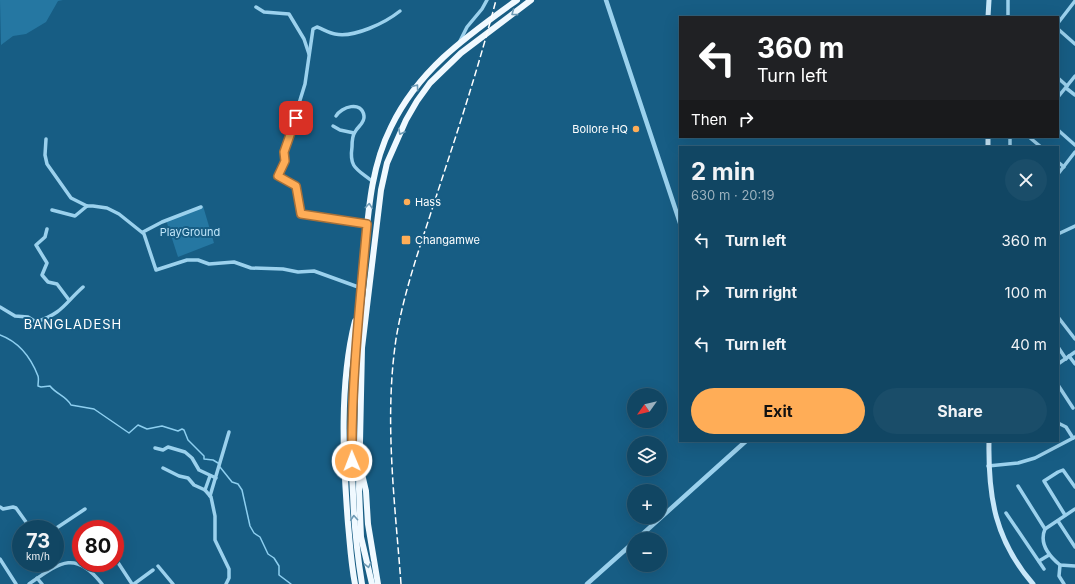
<!DOCTYPE html>
<html lang="en">
<head>
<meta charset="utf-8">
<style>
	:root { --surface:#114663; --page:#1a4d69; --text:#f1f3f6; --muted:#9cb1be; --line:#305e78; --accent:#ffad57 }
	body { margin:0; font-family:Inter,sans-serif; background:var(--page); color:var(--text); height:100vh; display:flex; flex-direction:column; font-size:15px; white-space:nowrap }
	* { box-sizing:border-box; margin:0 }
	p { font-size:13px; color:var(--muted) }
	.icon { flex:none; width:22px; height:22px; fill:none; stroke:currentColor; stroke-width:2; stroke-linecap:round; stroke-linejoin:round }
	.map { position:relative; flex:1; overflow:hidden }
	.drawer { position:absolute; left:679px; top:146px; width:380px; height:296px; display:flex; flex-direction:column; background:var(--surface); border-radius:0px; box-shadow:0 4px 16px #0002,0 0 0 1px var(--line) }
	.drawer>* { flex:none }
	.guide { position:absolute; left:679px; top:16px; width:380px; height:122px; border-radius:0px; box-shadow:0 4px 16px #0002,0 0 0 1px var(--line); background:#202124; color:#fff; overflow:hidden }
	.needle { width:26px; rotate:236deg }
	.tools { position:absolute; left:627px; top:388px; display:grid; gap:8px }
	.tools a { display:grid; place-items:center; width:40px; height:40px; border-radius:50%; background:var(--surface); box-shadow:0 4px 16px #0002,0 0 0 1px var(--line); font-size:20px }
	.speed { position:absolute; left:12px; top:520px; display:flex; gap:8px; font-size:20px; font-weight:700; text-align:center }
	.speed>* { display:grid; place-content:center; width:52px; height:52px; border-radius:50%; background:var(--surface); box-shadow:0 4px 16px #0002,0 0 0 1px var(--line); line-height:1 }
	.speed small { font-size:10px; font-weight:400 }
	.speed .limit { border:6px solid #d22; background:#fff; color:#111 }
	.pin { position:absolute; display:grid; place-items:center; width:34px; height:34px; color:#fff; margin:-17px; border-radius:8px; box-shadow:0 2px 6px #0006 }
	.me { position:absolute; width:44px; margin:-22px; rotate:359deg; stroke-linejoin:round; filter:drop-shadow(0 0 3px #0008) }
	.turn { display:flex; align-items:center; gap:14px; height:84px; padding:0 12px; font-size:18px }
	.turn .icon { width:52px; height:52px; stroke-width:2.5 }
	.turn b { display:block; font-size:28px; line-height:34px }
	.then { display:flex; align-items:center; height:38px; padding:0 12px; background:#0003; gap:8px; font-size:15px }
	.round { display:grid; place-items:center; flex:none; width:42px; height:42px; border-radius:21px; background:var(--page) }
	.summary { display:flex; align-items:center; justify-content:space-between; height:68px; padding:0 12px }
	h1 { font-size:24px; font-weight:700; line-height:30px }
	.action { display:flex; gap:8px; margin-top:auto; padding:8px 12px }
	.action a { flex:1; height:46px; border-radius:24px; background:var(--accent); color:#111; font-size:16px; font-weight:700; line-height:46px; text-align:center }
	.action a+a { background:var(--page); color:var(--text) }
	ul { padding:0; list-style:none }
	li { display:flex; align-items:center; gap:12px; height:52px; padding:0 12px }
	li div { flex:1 }
	li b { display:block; font-size:15px }
	li em { font-style:normal }
	.map>svg:first-child { display:block }
	.green { fill:#2577a2 }
	.lines { fill:none; stroke-linecap:round; stroke-linejoin:round }
	.stream { stroke:#8dcff0; stroke-width:1.5 }
	.minor { stroke:#9bd1ed; stroke-width:3.5 }
	.tertiary { stroke:#9bd1ed; stroke-width:4.5 }
	.secondary { stroke:#c8e7f9; stroke-width:5 }
	.trunk { stroke:#f0f9ff; stroke-width:6 }
	.rail { stroke:#fff; stroke-width:1.5; stroke-dasharray:7 3; stroke-linecap:butt }
	.oneway { stroke:#6e9bb5 }
	.route-casing { stroke:#a67039; stroke-width:10 }
	.route { stroke:#ffad57; stroke-width:7 }
	.poi-dot { fill:#ffad57; stroke:#175d84; stroke-width:1.5 }
	.labels { text-anchor:middle; dominant-baseline:central; stroke-width:4; stroke-linejoin:round; paint-order:stroke }
	.poi-label { font-size:11px; fill:#fff; stroke:#175d84; text-anchor:start }
	.park-label { font-size:11px; fill:#c0e6fa; stroke:#175d84 }
	.quarter-label { font-size:13px; letter-spacing:1px; fill:#fff; stroke:#175d84 }
</style>
</head>
<body>
<div class="map">
<svg width="1075" height="584" viewBox="0 0 1075 584">
	<rect width="100%" height="100%" fill="#175d84"/>
	<g class="green">
		<polygon points="0,0 63,0 58,1 46,22 26,34 13,36 1,45"/>
		<polygon points="203,206 214,243 178,257 166,220"/>
	</g>
	<g class="lines">
		<g class="stream">
			<path d="M 0,335 C 19,342 31,358 38,376 C 39,379 38,382 38,386 L 41,387 L 50,386 C 56,394 66,396 71,405 L 94,409 L 129,433 L 138,425 L 147,429 L 162,426 L 178,431 L 182,429 L 184,430 L 188,440 L 204,456 L 204,459 L 213,460 L 218,463"/>
			<polyline points="220,467 232,482 238,484 242,490 250,526 254,533 260,537 268,554 274,558 279,566 279,575 291,584"/>
		</g>
		<g class="minor">
			<polyline points="256,7 264,12 289,14 304,39 309,54"/>
			<polyline points="1008,17 1008,0"/>
			<polyline points="1058,23 1075,1"/>
			<polyline points="1058,29 1075,44"/>
			<polyline points="460,41 467,27 482,9 487,0"/>
			<polyline points="1058,78 1067,86"/>
			<polyline points="1066,88 1075,95"/>
			<polyline points="1058,97 1075,76"/>
			<path d="M 336,116 C 341,107 362,100 364,116 C 365,123 358,126 355,132 C 352,136 352,142 352,147 C 349,168 357,169 372,181"/>
			<polyline points="333,126 340,130 354,133"/>
			<polyline points="1058,130 1075,145"/>
			<polyline points="1029,137 1041,147"/>
			<polyline points="46,139 45,155 47,164 71,198 87,206"/>
			<polyline points="1010,147 1010,137"/>
			<polyline points="1058,162 1064,167"/>
			<polyline points="1058,174 1075,152"/>
			<polyline points="52,210 75,216 87,206 93,206 107,208 119,214 144,234 156,270 187,260 198,260 209,264 234,262 251,268 283,269 298,272 314,271 361,288"/>
			<path d="M 367,224 L 302,215 L 300,212 L 295,186 L 278,176 L 285,161 L 284,152 L 305,84 L 313,29 L 317,27 C 323,29 329,33 335,34 C 354,38 385,23 400,11"/>
			<polyline points="47,229 45,237 36,245 47,263 42,275 48,282 57,284 69,300"/>
			<polyline points="143,232 162,222 201,207"/>
			<polyline points="1058,234 1075,226"/>
			<path d="M 0,307 L 15,316 L 28,317 L 36,322 C 63,313 64,304 83,287"/>
			<polyline points="1058,317 1075,339"/>
			<polyline points="1058,347 1066,359"/>
			<polyline points="1069,356 1075,364"/>
			<polyline points="1058,364 1075,352"/>
			<polyline points="1058,385 1073,408"/>
			<polyline points="1058,423 1066,427 1073,438"/>
			<polyline points="155,448 163,450 168,447 185,452 192,458 199,470 216,478"/>
			<polyline points="988,466 1018,463 1035,458 1075,437"/>
			<polyline points="163,468 179,476 188,478 194,485 205,490 211,497 215,516 215,540 229,569 229,578 226,584"/>
			<polyline points="1018,486 1045,529"/>
			<polyline points="205,490 210,476"/>
			<polyline points="210,496 229,432"/>
			<polyline points="0,507 3,509 13,507 16,508 31,529"/>
			<path d="M 1075,509 L 1045,529 C 1039,543 1049,556 1060,565 L 1075,566"/>
			<polyline points="1006,513 1044,569"/>
			<polyline points="1065,515 1044,481 1058,472 1063,470 1075,487"/>
			<polyline points="1058,521 1075,547"/>
			<polyline points="55,529 85,509"/>
			<polyline points="115,558 132,584"/>
			<polyline points="0,559 16,584"/>
			<polyline points="1039,561 1049,555"/>
			<polyline points="1060,565 1059,576 1064,584"/>
			<polyline points="158,566 173,584"/>
			<polyline points="37,578 42,584"/>
			<path d="M 29,584 C 59,563 75,549 102,584"/>
			<polyline points="134,584 153,570"/>
		</g>
		<g class="tertiary">
			<polyline points="606,0 680,223"/>
			<polyline points="637,539 746,441"/>
			<polyline points="587,584 634,542"/>
		</g>
		<g class="secondary">
			<polyline points="988,17 989,0"/>
			<polyline points="988,147 988,137"/>
			<path d="M 989,441 C 988,497 995,540 1033,584"/>
		</g>
		<g class="trunk">
			<polyline points="361,470 366,491 368,524 378,584"/>
			<path d="M 355,584 C 351,564 350,544 348,524 C 343,460 339,384 355,321"/>
			<path d="M 362,584 C 345,480 352,373 363,268 C 368,220 369,171 391,127 C 419,69 467,36 517,0"/>
			<polyline points="372,584 361,537 359,489 362,348 381,190 387,163 406,120 417,101 430,83 461,53 531,0"/>
		</g>
		<path class="rail" d="M 401,584 C 395,503 384,420 396,339 C 404,290 422,241 437,194 C 458,130 479,66 496,0"/>
	</g>
	<defs><path id="oneway-chevron" d="M-2-3.5L2.5 0L-2 3.5" fill="none" stroke-width="1.6" stroke-linecap="round" stroke-linejoin="round"/></defs>
	<g class="oneway">
		<use href="#oneway-chevron" transform="translate(514 13) rotate(144)"/>
		<use href="#oneway-chevron" transform="translate(416 87) rotate(-54)"/>
		<use href="#oneway-chevron" transform="translate(401 132) rotate(117)"/>
		<use href="#oneway-chevron" transform="translate(369 206) rotate(-84)"/>
		<use href="#oneway-chevron" transform="translate(354 518) rotate(-94)"/>
		<use href="#oneway-chevron" transform="translate(368 565) rotate(78)"/>
	</g>
	<g class="lines">
		<g class="route-casing">
			<path id="route" d="M 296,118 L 284,152 L 285,161 L 278,176 L 296,186 L 301,214 L 367,224 C 360,303 351,382 352,461"/>
		</g>
		<use href="#route" class="route"/>
	</g>
	<g class="poi-dot">
		<circle cx="636" cy="129" r="4"/>
		<circle cx="407" cy="202" r="4"/>
		<rect x="401" y="235" width="10" height="10" rx="2"/>
	</g>
	<g class="labels">
		<g class="poi-label">
			<text x="628" y="129" text-anchor="end">Bollore HQ</text>
			<text x="415" y="202">Hass</text>
			<text x="415" y="240">Changamwe</text>
		</g>
		<g class="park-label">
			<text x="190" y="232">PlayGround</text>
		</g>
		<g class="quarter-label">
			<text x="73" y="324">BANGLADESH</text>
		</g>
	</g>
</svg>
<div class="tools">
<a><svg class="needle" viewBox="-14 -14 28 28"><path d="M0-13l5 13h-10z" fill="#e53935"/><path d="M0 13l5-13h-10z" fill="#9cb1be"/></svg></a>
<a><svg class="icon" aria-label="layers" viewBox="0 0 24 24"><path d="M12 4l9 5-9 5-9-5zM3 14l9 5 9-5"/></svg></a>
<a>+</a>
<a>−</a>
</div>
<div class="speed"><div>73<small>km/h</small></div><div class="limit">80</div></div>
<div class="pin" style="left:296px;top:118px;background:#d93025"><svg class="icon" aria-label="arrive" viewBox="0 0 24 24"><path d="M6 21V4h12l-3 4 3 4H6"/></svg></div>
<svg class="me" style="left:352px;top:461px" viewBox="-20 -20 40 40"><circle r="17" fill="#ffad57" stroke="#fff" stroke-width="3"/><path d="M0-11L8 9 0 5-8 9z" fill="#fff"/></svg>
<div class="guide">
<div class="turn"><svg class="icon" aria-label="left" viewBox="0 0 24 24"><path d="M17 20v-9H6M10 6l-5 5 5 5"/></svg><div><b>360 m</b>Turn left</div></div>
<div class="then">Then<svg class="icon" aria-label="right" viewBox="0 0 24 24"><path d="M7 20v-9h11M14 6l5 5-5 5"/></svg></div>
</div>
<section class="drawer">
<div class="summary"><div><h1>2 min</h1><p>630 m · 20:19</p></div><a class="round"><svg class="icon" aria-label="close" viewBox="0 0 24 24"><path d="M6 6l12 12M18 6L6 18"/></svg></a></div>
<ul>
<li><svg class="icon" aria-label="left" viewBox="0 0 24 24"><path d="M17 20v-9H6M10 6l-5 5 5 5"/></svg><div><b>Turn left</b></div><em>360 m</em></li>
<li><svg class="icon" aria-label="right" viewBox="0 0 24 24"><path d="M7 20v-9h11M14 6l5 5-5 5"/></svg><div><b>Turn right</b></div><em>100 m</em></li>
<li><svg class="icon" aria-label="left" viewBox="0 0 24 24"><path d="M17 20v-9H6M10 6l-5 5 5 5"/></svg><div><b>Turn left</b></div><em>40 m</em></li>
</ul>
<div class="action"><a>Exit</a><a>Share</a></div>
</section>
</div>
</body>
</html>
